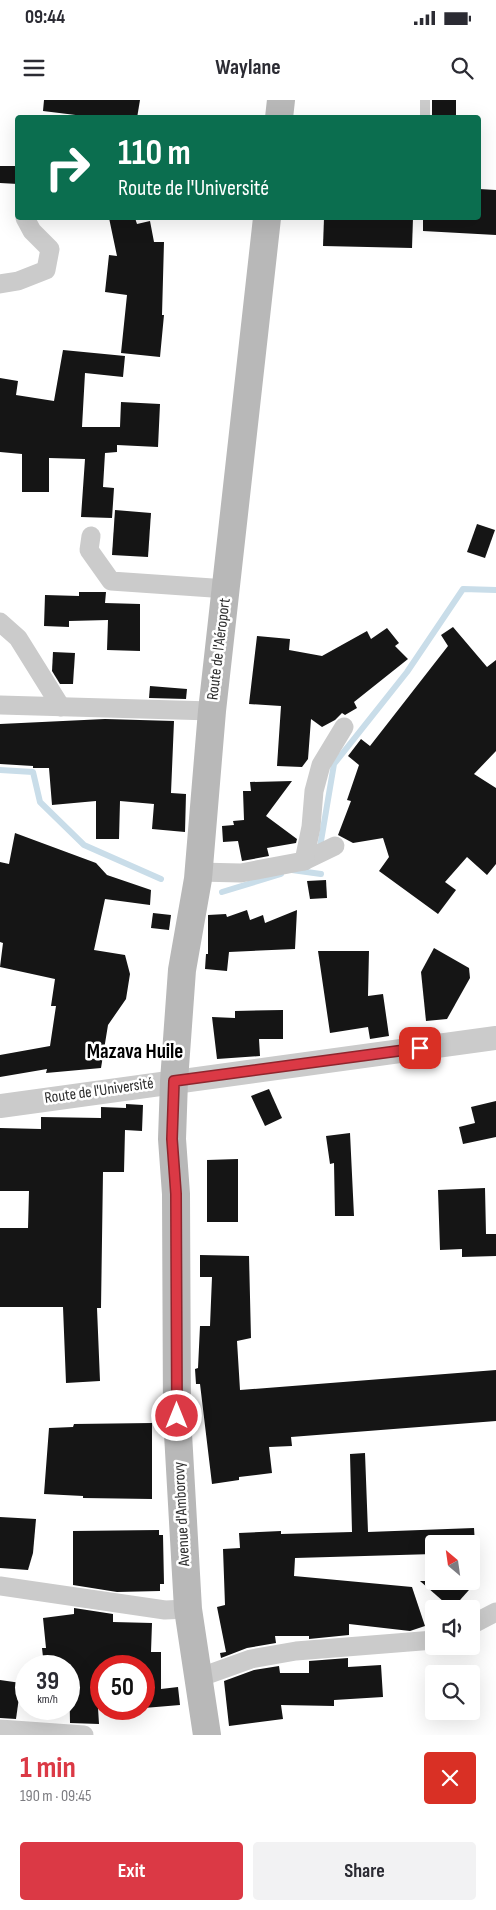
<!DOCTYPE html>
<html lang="en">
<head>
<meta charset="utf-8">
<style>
	:root { --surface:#fff; --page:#f2f2f3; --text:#2b2b33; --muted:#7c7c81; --accent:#db3945 }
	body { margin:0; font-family:"Sofia Sans Condensed",sans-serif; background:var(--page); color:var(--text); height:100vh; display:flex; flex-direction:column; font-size:19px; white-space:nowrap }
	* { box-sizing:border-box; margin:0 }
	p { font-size:16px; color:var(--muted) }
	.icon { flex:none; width:28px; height:28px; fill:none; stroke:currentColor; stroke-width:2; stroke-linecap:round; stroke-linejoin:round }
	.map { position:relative; height:1635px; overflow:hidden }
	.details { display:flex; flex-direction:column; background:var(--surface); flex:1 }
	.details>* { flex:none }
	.hud { position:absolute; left:15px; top:15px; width:466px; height:105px; border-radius:5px; box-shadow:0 5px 20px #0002; background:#0b6e4f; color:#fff; overflow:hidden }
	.needle { width:32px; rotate:331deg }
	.buttons { position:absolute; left:425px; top:1435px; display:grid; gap:10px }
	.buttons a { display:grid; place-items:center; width:55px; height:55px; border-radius:5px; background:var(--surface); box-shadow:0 5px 20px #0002; font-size:25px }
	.speed { position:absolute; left:15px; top:1555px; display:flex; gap:10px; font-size:25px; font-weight:700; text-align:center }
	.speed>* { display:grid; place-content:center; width:65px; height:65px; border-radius:50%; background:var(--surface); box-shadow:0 5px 20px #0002; line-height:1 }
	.speed small { font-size:12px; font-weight:400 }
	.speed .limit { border:8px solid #d22; background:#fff; color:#111 }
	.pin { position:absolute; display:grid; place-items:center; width:42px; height:42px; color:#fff; margin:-21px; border-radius:10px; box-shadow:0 2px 8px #0006 }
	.me { position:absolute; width:55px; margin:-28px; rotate:0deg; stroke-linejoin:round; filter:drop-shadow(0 0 4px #0008) }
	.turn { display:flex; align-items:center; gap:18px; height:105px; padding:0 20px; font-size:22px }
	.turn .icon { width:65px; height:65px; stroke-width:2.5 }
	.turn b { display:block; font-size:35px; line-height:42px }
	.round { display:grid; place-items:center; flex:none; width:52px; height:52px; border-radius:5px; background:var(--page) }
	.overview { display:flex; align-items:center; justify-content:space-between; height:85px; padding:0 20px }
	h1 { font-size:30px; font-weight:700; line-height:38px; color:var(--accent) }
	.action { display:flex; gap:10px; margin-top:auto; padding:10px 20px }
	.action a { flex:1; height:58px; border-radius:5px; background:var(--accent); color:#fff; font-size:20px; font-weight:700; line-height:58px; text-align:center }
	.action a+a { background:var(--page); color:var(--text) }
	.status { display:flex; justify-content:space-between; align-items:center; height:35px; padding:0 25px; background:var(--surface); direction:ltr }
	.status svg { height:14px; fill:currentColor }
	header { display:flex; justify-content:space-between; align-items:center; height:65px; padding:0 20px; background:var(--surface); font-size:22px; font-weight:700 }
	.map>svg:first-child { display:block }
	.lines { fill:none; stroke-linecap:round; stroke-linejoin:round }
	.stream { stroke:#c9dde9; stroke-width:6 }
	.building { fill:#151515 }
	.service { stroke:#cbcbcb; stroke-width:10 }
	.minor { stroke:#cbcbcb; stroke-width:19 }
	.tertiary { stroke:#cbcbcb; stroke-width:24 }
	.secondary { stroke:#b8b8b8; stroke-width:28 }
	.route-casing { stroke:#8e252d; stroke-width:12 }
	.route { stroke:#db3945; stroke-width:9 }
	.labels { text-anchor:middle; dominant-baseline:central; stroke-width:5; stroke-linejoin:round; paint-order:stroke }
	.street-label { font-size:16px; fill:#2e2e2e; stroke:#fff }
	.district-label { font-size:21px; font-weight:bold; fill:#000; stroke:#fff }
</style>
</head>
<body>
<div class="status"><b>09:44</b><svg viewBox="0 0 49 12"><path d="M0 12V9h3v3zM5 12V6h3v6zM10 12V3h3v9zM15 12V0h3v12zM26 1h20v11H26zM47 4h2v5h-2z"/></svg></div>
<header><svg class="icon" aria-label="menu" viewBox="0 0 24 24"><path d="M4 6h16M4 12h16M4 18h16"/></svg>Waylane<svg class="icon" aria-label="search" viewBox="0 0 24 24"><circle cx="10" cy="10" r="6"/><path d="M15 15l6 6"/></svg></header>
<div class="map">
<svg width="496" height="1635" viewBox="0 0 496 1635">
	<rect width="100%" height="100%" fill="#fff"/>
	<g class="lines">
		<g class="stream">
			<polyline points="0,670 33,672 40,702 84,745 161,779"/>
			<polyline points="320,747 334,664 407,572 463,489 496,490"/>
			<polyline points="292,770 321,774"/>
			<polyline points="222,792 281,774"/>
		</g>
	</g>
	<g class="building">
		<polygon points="44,0 140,0 137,18 100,18 43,11"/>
		<rect x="432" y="0" width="24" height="18"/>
		<polygon points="0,66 18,66 18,84 0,83"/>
		<polygon points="479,89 496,90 496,135 423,131 423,118 479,118"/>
		<polygon points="109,118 135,118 137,124 150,121 154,142 164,142 162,215 164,215 160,257 121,253 127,195 105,192 109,155 117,156"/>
		<polygon points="324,118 413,118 412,148 323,146"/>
		<polygon points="63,250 125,256 123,277 85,273 82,327 120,327 121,302 160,304 158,347 117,345 117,352 105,353 103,387 114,388 112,418 81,417 85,359 49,358 49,392 22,392 22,354 0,352 0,278 18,281 16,295 54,301"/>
		<polygon points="115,410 151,413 148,457 112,455"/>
		<polygon points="477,424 495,430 485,458 467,452"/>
		<polygon points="79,492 106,492 105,503 140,504 140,551 107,550 108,520 69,521 69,527 44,526 45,495 79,496"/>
		<polygon points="453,527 487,567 496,560 496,651 474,674 496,688 496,764 487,775 467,757 445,782 456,790 438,814 379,771 389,757 383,738 353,743 338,735 351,701 347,700 359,665 348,656 361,639 370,646 448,546 441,535"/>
		<polygon points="387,528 399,543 395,546 408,559 354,602 357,608 345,615 342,613 335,620 322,627 311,619 308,659 302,667 277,666 281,606 249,604 257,536 290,539 289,550 322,556 367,531 371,539"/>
		<polygon points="53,552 75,553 73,584 60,584 52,571"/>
		<polygon points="150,586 187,589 186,599 149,598"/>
		<polygon points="105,619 174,621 171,693 186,694 185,732 152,729 154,704 120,701 119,739 96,739 96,701 52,705 49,668 33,668 33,666 0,664 0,624"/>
		<polygon points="292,681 266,716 297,739 296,743 267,748 269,756 242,761 238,741 223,742 222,726 234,725 233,721 244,720 243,691 251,691 250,682"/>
		<polygon points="15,733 96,763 107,775 151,790 150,805 105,799 94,850 125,855 130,874 126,899 108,925 101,968 46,973 47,969 0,977 0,955 50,946 56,906 51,906 55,879 0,867 3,843 0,842 0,762 9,764"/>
		<polygon points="326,780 327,798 310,799 307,781"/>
		<polygon points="247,810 250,820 263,815 265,823 297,810 295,849 229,852 227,871 205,869 206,854 208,854 208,815 226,814 227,817"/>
		<polygon points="153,813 171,815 169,830 151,828"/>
		<polygon points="434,848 469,868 470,878 447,919 426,921 421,872"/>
		<polygon points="318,851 369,851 368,896 383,894 389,936 370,939 368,927 330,933"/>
		<polygon points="283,910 283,939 259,939 260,956 217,959 212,917 235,918 235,911"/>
		<polygon points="269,989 282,1018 265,1026 251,996"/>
		<polygon points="496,1001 496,1037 463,1044 459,1027 475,1023 471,1007"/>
		<polygon points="126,1004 143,1005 142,1031 125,1030 124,1072 103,1072 101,1208 97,1208 100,1281 66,1283 63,1207 0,1207 0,1128 28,1128 29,1091 0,1091 0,1028 41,1029 41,1017 101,1018 101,1007 126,1008"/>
		<polygon points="350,1033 354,1116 335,1116 334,1063 330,1064 326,1036"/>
		<polygon points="238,1059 238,1122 207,1122 207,1060"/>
		<polygon points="485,1088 486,1134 496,1134 496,1156 462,1157 462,1149 440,1150 438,1090"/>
		<polygon points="200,1155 249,1156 251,1238 237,1241 240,1290 496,1270 496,1321 291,1337 292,1346 269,1347 272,1373 239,1377 239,1380 212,1384 200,1284 196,1284 195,1269 198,1268 200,1226 210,1226 212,1177 200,1177"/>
		<polygon points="152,1323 152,1399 83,1398 83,1396 44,1394 49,1328 73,1327 74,1324"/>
		<polygon points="365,1353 368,1432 474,1428 475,1444 434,1444 434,1454 295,1458 294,1476 412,1487 425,1526 410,1531 349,1524 349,1535 309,1539 309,1536 275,1536 276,1543 247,1548 221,1558 220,1553 226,1552 217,1507 225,1505 223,1449 240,1448 239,1433 281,1431 281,1434 352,1432 350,1354"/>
		<polygon points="0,1417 36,1419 33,1453 28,1470 0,1468"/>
		<polygon points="159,1430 159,1435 163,1435 164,1484 160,1484 160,1491 117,1492 73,1485 73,1431"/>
		<polygon points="420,1481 477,1481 452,1509"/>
		<polygon points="74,1508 113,1514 113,1522 152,1523 151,1552 161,1552 161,1589 178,1587 180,1605 144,1608 144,1566 100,1566 101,1576 96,1576 99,1624 70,1623 69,1566 44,1566 42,1548 46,1548 43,1518 74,1514"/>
		<polygon points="348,1558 348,1567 381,1565 383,1597 334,1600 334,1606 281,1605 283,1619 229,1626 224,1581 254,1570 279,1566 280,1573 309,1573 309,1561"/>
		<polygon points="0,1580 21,1583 16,1619 0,1618"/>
	</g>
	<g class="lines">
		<polyline class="service" points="425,18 425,0"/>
		<g class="minor">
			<polyline points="0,184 18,181 46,170 50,149 32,131 25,118"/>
			<polyline points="91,436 89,450 111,481 227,489"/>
			<polyline points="0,522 18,538 61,607"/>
			<polyline points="0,605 212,611"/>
			<polyline points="304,761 335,746"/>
			<polyline points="198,772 241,773 304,761 311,727 314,691 321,665 344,627"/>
			<polyline points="0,1486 165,1510 188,1509"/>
			<polyline points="471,1525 496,1512"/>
			<polyline points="198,1578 251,1559 296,1551 434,1540"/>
			<polyline points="0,1629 84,1635"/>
		</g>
		<polyline class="tertiary" points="0,1006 496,938"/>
		<g class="secondary">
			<polyline points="279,18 281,0"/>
			<polyline points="207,1635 188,1509 177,1316 176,1094 172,1039 174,981 182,870 198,779 212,611 267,118"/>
		</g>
	</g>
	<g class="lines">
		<g class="route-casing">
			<polyline id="route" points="177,1316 176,1094 172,1039 174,981 420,948"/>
		</g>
		<use href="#route" class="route"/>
	</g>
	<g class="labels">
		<g class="street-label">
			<text transform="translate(219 549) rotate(-83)">Route de l'Aéroport</text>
			<text transform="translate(99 991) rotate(-8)">Route de l'Université</text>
			<text transform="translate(182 1414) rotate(-93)">Avenue d'Amborovy</text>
		</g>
		<g class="district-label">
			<text x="135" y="951">Mazava Huile</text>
		</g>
	</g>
</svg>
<div class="buttons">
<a><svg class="needle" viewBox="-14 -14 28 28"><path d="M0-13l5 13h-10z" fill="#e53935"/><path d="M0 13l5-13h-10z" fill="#7c7c81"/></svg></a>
<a><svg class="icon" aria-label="sound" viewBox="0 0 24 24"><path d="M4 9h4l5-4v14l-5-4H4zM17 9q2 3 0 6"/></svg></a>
<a><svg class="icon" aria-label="search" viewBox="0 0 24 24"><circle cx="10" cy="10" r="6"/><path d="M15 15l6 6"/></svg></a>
</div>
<div class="speed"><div>39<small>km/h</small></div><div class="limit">50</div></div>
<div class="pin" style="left:420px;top:948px;background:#d93025"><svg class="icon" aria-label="arrive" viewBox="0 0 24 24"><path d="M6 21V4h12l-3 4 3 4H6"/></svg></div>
<svg class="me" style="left:177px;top:1316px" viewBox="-20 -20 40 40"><circle r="17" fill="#db3945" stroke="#fff" stroke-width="3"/><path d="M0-11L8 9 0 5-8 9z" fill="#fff"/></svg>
<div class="hud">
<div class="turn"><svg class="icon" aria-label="right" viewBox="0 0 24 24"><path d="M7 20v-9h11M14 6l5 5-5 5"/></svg><div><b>110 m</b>Route de l'Université</div></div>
</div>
</div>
<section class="details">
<div class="overview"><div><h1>1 min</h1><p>190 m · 09:45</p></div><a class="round" style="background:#d93025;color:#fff"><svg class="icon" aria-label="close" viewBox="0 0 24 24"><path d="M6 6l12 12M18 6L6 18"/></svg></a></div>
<div class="action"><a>Exit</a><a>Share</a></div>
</section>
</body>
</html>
